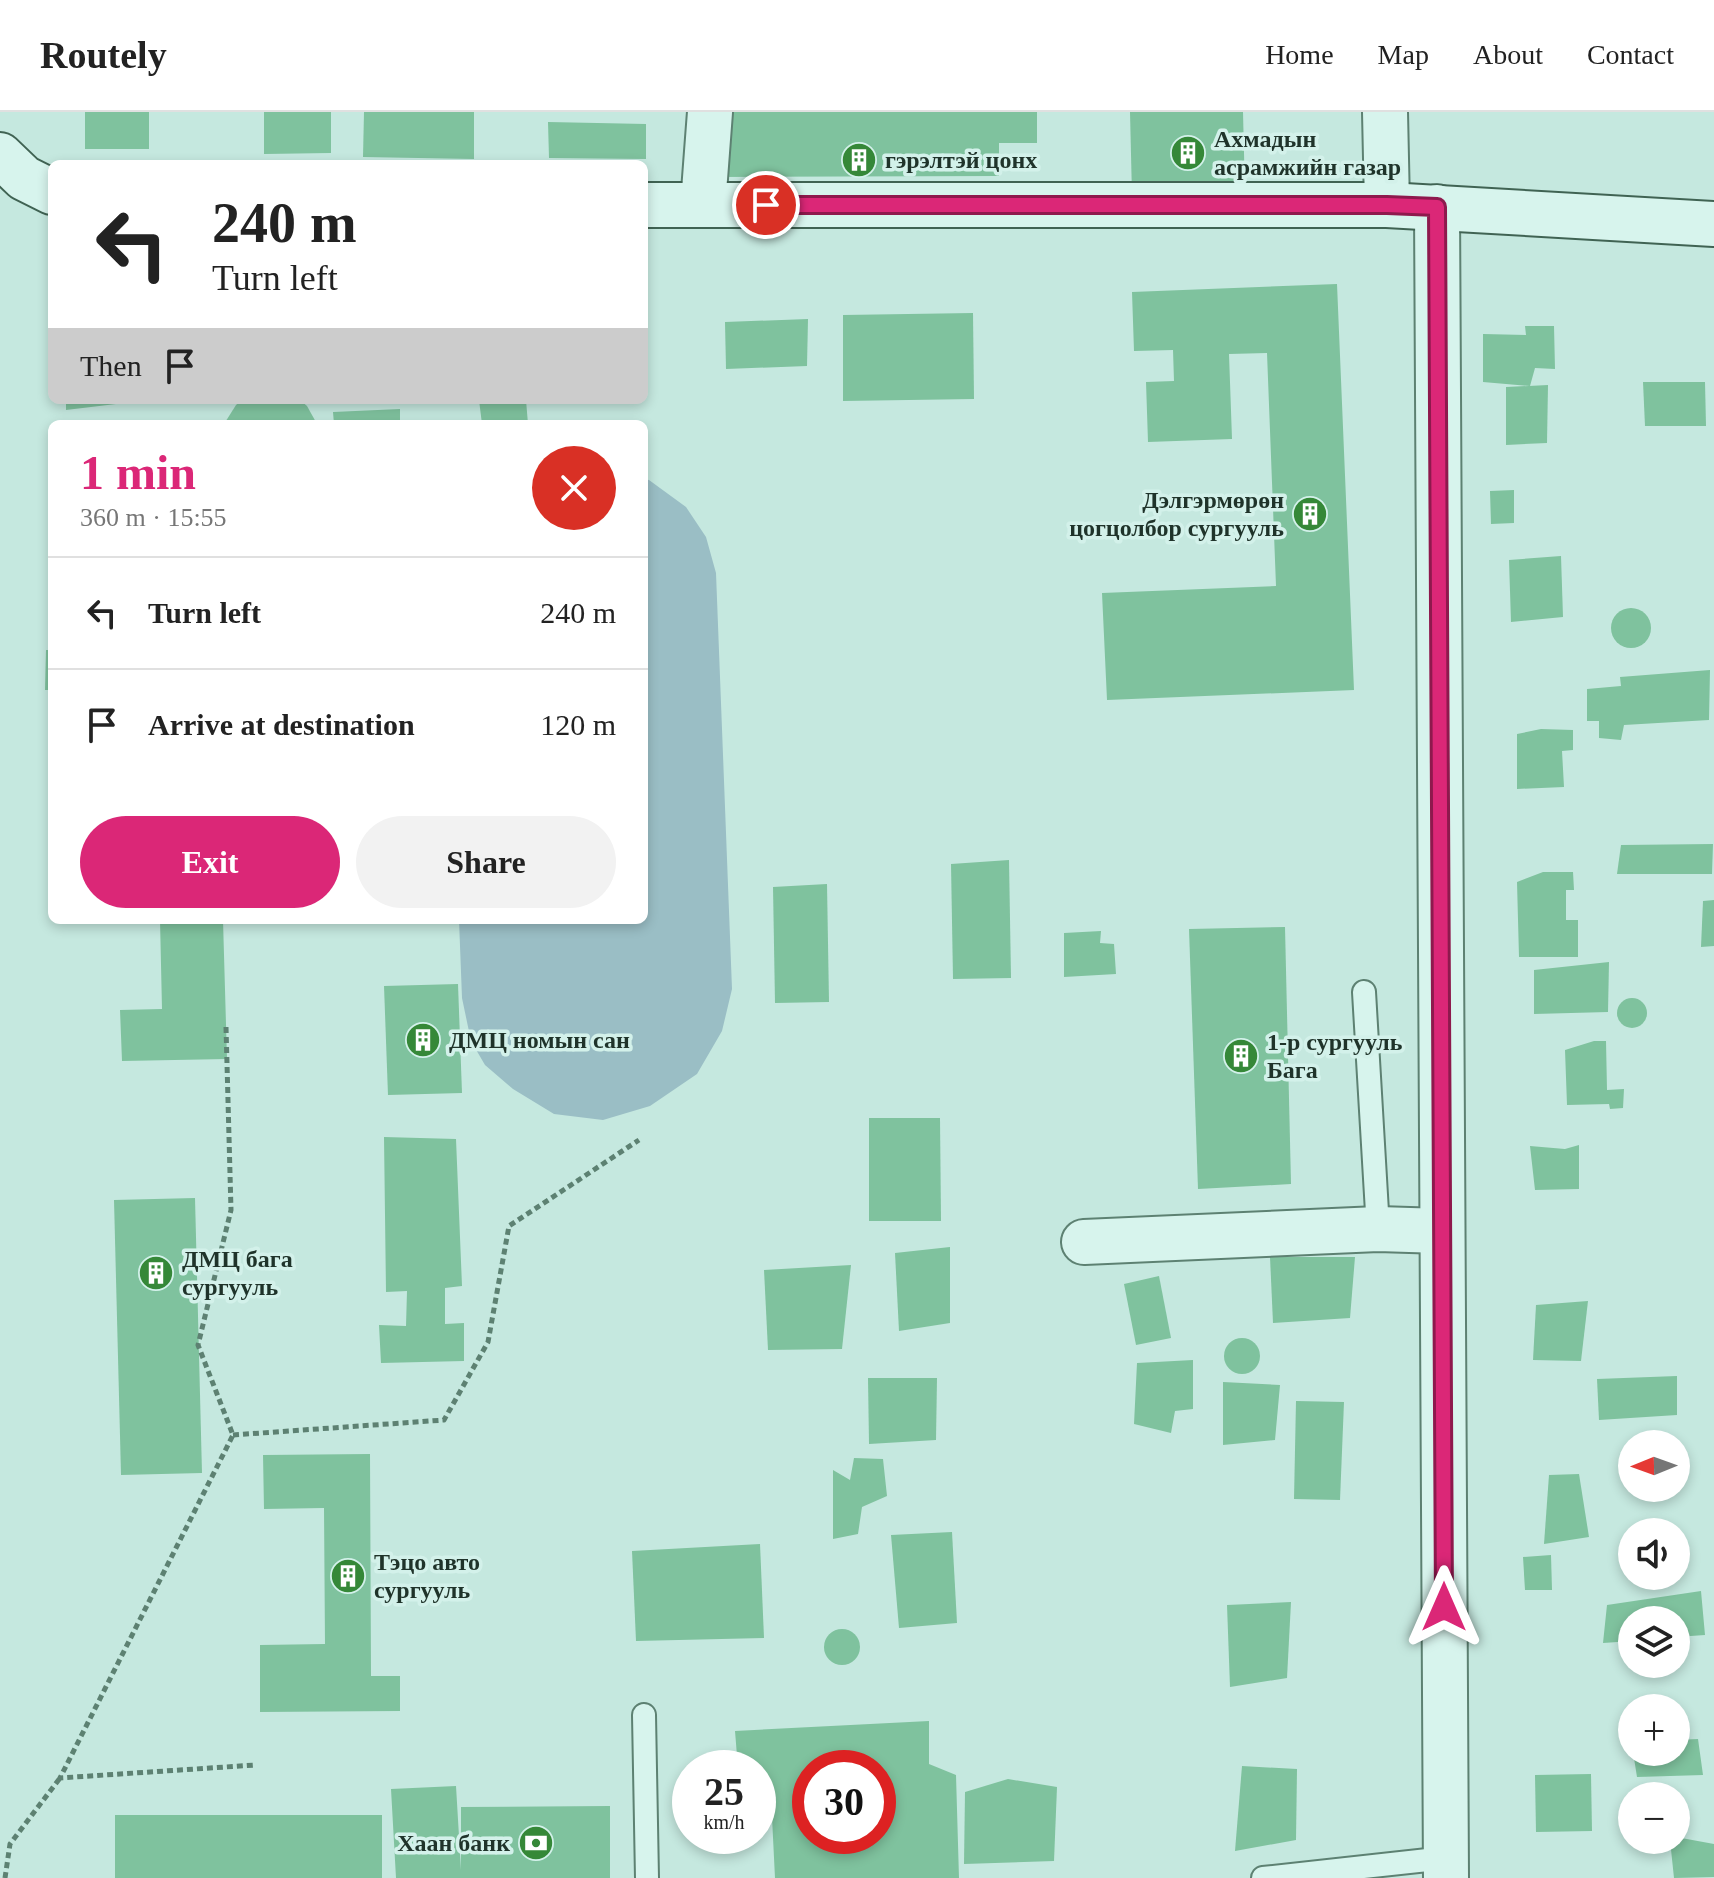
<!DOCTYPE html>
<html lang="en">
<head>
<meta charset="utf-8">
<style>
	:root { --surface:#fff; --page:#f2f2f2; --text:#222; --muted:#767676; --line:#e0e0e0; --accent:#db2777 }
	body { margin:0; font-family:"Times New Roman",serif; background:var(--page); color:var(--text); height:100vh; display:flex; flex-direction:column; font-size:30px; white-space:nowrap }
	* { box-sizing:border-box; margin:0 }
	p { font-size:26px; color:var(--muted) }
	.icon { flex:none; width:44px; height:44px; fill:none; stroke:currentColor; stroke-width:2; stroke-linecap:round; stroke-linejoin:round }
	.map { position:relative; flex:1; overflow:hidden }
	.side { position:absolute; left:48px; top:308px; width:600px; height:504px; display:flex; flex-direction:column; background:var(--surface); border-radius:12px; box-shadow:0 4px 12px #0003 }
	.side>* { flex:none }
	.guide { position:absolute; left:48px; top:48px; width:600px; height:244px; border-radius:12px; box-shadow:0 4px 12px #0003; background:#fff; color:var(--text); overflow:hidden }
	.needle { width:52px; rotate:269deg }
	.tools { position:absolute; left:1618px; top:1318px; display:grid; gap:16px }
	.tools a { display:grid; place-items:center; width:72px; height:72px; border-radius:50%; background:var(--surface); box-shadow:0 4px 12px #0003; font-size:40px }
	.speed { position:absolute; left:672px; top:1638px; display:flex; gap:16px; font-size:40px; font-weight:700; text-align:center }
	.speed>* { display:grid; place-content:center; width:104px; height:104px; border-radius:50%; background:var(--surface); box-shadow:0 4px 12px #0003; line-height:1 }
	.speed small { font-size:20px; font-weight:400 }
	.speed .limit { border:12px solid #d22; background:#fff; color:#111 }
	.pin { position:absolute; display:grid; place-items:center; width:68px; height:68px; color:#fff; margin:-34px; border:4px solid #fff; border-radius:50%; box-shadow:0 2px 8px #0007 }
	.me { position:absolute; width:88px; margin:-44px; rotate:0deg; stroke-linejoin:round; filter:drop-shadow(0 0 6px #0008) }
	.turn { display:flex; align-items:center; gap:28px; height:168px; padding:0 32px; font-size:36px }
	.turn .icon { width:104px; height:104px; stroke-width:2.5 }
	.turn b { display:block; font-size:56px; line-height:68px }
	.then { display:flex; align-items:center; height:76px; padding:0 32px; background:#0003; gap:16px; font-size:30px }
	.round { display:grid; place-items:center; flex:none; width:84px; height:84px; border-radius:42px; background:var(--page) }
	.head { display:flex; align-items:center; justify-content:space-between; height:136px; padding:0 32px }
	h1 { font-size:48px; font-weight:600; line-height:60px; color:var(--accent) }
	.primary-button { display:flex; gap:16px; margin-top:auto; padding:16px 32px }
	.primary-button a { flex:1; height:92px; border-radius:48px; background:var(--accent); color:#fff; font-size:32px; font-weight:600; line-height:92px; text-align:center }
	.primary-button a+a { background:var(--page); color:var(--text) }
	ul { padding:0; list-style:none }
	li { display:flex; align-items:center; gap:24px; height:112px; padding:0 32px; border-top:2px solid var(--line) }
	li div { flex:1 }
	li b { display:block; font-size:30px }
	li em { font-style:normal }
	header { display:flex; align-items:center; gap:48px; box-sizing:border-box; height:112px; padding:0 40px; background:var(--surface); border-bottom:2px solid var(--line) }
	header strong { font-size:38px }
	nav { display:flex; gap:44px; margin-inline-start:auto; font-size:28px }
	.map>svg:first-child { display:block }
	.green { fill:#9abec5 }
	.building { fill:#7fc29e; fill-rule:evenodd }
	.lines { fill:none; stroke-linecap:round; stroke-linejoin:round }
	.lane-casing { stroke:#5d8172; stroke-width:26 }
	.street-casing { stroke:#5d8172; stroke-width:48 }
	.secondary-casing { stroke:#406353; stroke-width:48 }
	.path { stroke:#5d8172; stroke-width:5; stroke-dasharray:6 4; stroke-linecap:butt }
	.lane { stroke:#d7f4ed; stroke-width:22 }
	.street { stroke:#d7f4ed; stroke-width:44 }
	.secondary { stroke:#d7f4ed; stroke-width:44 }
	.route-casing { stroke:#8e194d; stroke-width:20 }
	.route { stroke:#db2777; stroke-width:14 }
	.labels { text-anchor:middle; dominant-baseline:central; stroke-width:7; stroke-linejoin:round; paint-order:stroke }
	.poi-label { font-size:24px; font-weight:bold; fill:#1f332a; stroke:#d3f1ea; text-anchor:start }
</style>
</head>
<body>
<header>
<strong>Routely</strong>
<nav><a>Home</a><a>Map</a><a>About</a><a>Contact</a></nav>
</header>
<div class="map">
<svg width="1714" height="1766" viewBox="0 0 1714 1766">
	<rect width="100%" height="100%" fill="#c5e8df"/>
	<polygon class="green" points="644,367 649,368 686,395 706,425 716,461 732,877 722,919 697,962 650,994 603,1008 554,1002 513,977 485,953 471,929 462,886 459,808 644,808"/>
	<g class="building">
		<rect x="85" y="0" width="64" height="37"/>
		<polygon points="264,0 331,0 331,41 264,42"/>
		<polygon points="364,0 474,0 474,47 363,45"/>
		<polygon points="719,0 1037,0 1037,31 999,31 999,64 719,65"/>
		<polygon points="1130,0 1243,0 1245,82 1132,84"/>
		<polygon points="548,10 646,12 646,47 549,46"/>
		<polygon points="1337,172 1354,578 1107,588 1102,481 1276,474 1267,241 1229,242 1232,327 1148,330 1146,270 1174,269 1173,238 1134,239 1132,180"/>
		<polygon points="973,201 974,287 843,289 843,203"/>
		<polygon points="808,207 807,254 726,257 725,210"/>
		<polygon points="1525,214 1554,214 1555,257 1535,256 1530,274 1483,270 1483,222 1526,223"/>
		<polygon points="1643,270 1705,270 1706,314 1645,314"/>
		<polygon points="1548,273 1547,331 1506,333 1506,275"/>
		<polygon points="66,288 116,288 116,292 66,298"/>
		<polygon points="242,288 300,288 307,294 317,312 224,312 236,293"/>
		<polygon points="479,288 526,288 528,312 482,312"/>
		<polygon points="400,297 400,312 334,312 333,300"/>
		<polygon points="1514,378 1514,411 1491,412 1490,379"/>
		<polygon points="1561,444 1563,505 1511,510 1509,448"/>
		<circle cx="1631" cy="516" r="20"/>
		<polygon points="46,538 52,538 52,578 45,578"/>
		<polygon points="1710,558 1709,608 1624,613 1621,628 1599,626 1599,609 1587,609 1587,577 1621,574 1620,565"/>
		<polygon points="1541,617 1573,618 1573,638 1562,639 1564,675 1517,677 1517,622"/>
		<polygon points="1713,732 1712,762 1617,762 1621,733"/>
		<polygon points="1009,748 1011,866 953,867 951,752"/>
		<polygon points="1543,760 1573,760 1574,778 1566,778 1566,808 1578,808 1578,845 1519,845 1517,770"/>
		<polygon points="827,772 829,890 775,891 773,775"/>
		<polygon points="1714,788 1714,834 1701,835 1703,789"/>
		<polygon points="160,808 223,808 227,947 122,949 120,898 162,897"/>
		<polygon points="1285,815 1291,1072 1198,1077 1189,817"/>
		<polygon points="1101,819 1100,831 1114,832 1116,862 1064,865 1064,821"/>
		<polygon points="1609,850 1608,900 1534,902 1534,858"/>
		<polygon points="458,872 462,981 388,983 384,874"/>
		<circle cx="1632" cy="901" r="15"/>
		<polygon points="1594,929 1606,929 1607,978 1624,977 1623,996 1610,997 1609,992 1567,993 1565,938"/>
		<polygon points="869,1006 940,1006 941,1109 869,1109"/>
		<polygon points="384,1025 456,1027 462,1174 445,1176 445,1212 464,1211 464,1249 381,1251 379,1213 406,1214 407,1179 386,1180"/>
		<polygon points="1579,1033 1579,1077 1535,1078 1530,1034 1565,1037"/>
		<polygon points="195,1086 202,1361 121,1363 114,1088"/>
		<polygon points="950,1135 950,1211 899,1219 895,1141"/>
		<polygon points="1270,1145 1355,1145 1350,1206 1273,1211"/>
		<polygon points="851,1153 842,1237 768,1238 764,1158"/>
		<polygon points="1159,1164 1171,1226 1136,1233 1124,1172"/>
		<polygon points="1588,1189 1581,1249 1533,1248 1536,1193"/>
		<circle cx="1242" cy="1244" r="18"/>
		<polygon points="1193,1248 1193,1297 1175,1299 1171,1321 1134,1312 1137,1251"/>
		<polygon points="1677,1264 1677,1303 1599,1308 1597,1267"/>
		<polygon points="868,1266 937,1266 936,1328 869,1332"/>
		<polygon points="1223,1270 1280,1273 1275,1328 1223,1333"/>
		<polygon points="1296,1289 1344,1290 1340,1388 1294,1387"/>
		<polygon points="1643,1327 1650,1327 1662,1332 1632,1332 1632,1362 1625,1351 1627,1338 1632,1331"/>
		<polygon points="370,1342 371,1564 400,1564 400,1599 260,1600 260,1533 325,1532 324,1396 264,1397 263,1343"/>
		<polygon points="854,1346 883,1347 887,1384 862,1395 858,1422 833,1427 833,1358 850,1368"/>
		<polygon points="1579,1362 1589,1425 1544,1432 1549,1363"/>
		<polygon points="952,1420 957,1511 899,1516 891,1423"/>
		<polygon points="760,1432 764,1526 636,1529 632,1439"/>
		<polygon points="1551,1443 1552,1478 1525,1478 1523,1445"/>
		<polygon points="1701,1479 1705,1523 1676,1525 1676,1508 1632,1508 1632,1529 1603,1531 1607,1493"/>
		<polygon points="1291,1490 1287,1566 1230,1575 1227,1493"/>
		<circle cx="842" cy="1535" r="18"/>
		<path d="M 929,1609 L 929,1652 L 956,1663 L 959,1766 L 775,1766 L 771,1685 L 758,1685 L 758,1656 L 738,1656 L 735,1619 ZM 810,1656 L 878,1656 L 878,1724 L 810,1724 Z"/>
		<polygon points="1698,1627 1703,1663 1637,1665 1633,1640 1676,1640 1676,1628"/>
		<polygon points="1242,1654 1297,1657 1296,1728 1235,1739"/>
		<polygon points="1591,1662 1592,1719 1536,1720 1535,1663"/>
		<polygon points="1008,1667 1057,1675 1054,1749 964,1752 965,1680"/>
		<polygon points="456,1674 461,1758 461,1695 610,1694 610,1766 396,1766 391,1677"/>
		<rect x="115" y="1703" width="267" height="63"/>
		<polygon points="1676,1725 1714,1732 1714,1765 1674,1766 1670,1728 1676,1728"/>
	</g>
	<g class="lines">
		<g class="lane-casing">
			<g id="lane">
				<polyline points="1364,880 1378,1117"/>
				<polyline points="644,1603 647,1766"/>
				<polyline points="1263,1766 1446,1746"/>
			</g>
		</g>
		<g class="street-casing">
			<g id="street">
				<polyline points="1385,0 1387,93"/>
				<polyline points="703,93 710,0"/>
				<polyline points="1437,95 1446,1766"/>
				<polyline points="1084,1130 1378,1117 1442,1119"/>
			</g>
		</g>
		<g class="secondary-casing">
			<g id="secondary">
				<polyline points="0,43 24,66 52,80"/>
				<polyline points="644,93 1387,93 1714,112"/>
			</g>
		</g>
		<g class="path">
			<polyline points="226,915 231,1098 198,1233 233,1323 60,1666 255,1653"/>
			<polyline points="233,1323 444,1308 488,1230 509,1114 639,1028"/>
			<polyline points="5,1766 10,1732 60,1666"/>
		</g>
		<use href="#lane" class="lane"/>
		<use href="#street" class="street"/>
		<use href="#secondary" class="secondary"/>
	</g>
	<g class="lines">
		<g class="route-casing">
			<polyline id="route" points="766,93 1387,93 1437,95 1444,1495"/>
		</g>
		<use href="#route" class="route"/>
	</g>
	<defs>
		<g id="building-disc" transform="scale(1.8)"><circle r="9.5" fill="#358838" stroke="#d3f1ea"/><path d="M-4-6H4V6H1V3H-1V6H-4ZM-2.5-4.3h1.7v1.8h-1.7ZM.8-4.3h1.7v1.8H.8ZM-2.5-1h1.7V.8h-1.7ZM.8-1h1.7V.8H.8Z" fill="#fff"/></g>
		<g id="bank-disc" transform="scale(1.8)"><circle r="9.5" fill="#358838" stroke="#d3f1ea"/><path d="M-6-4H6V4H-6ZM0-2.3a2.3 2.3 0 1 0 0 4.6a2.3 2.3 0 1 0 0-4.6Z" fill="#fff"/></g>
	</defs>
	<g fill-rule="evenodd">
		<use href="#building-disc" x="1188" y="41"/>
		<use href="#building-disc" x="859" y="48"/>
		<use href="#building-disc" x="1310" y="402"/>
		<use href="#building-disc" x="423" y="928"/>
		<use href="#building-disc" x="1241" y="944"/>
		<use href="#building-disc" x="156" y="1161"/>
		<use href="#building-disc" x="348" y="1464"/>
		<use href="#bank-disc" x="536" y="1731"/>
	</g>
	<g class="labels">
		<g class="poi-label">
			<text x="1214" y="27">Ахмадын<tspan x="1214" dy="28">асрамжийн газар</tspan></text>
			<text x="885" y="48">гэрэлтэй цонх</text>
			<text x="1284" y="388" text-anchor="end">Дэлгэрмөрөн<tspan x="1284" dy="28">цогцолбор сургууль</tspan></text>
			<text x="449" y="928">ДМЦ номын сан</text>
			<text x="1267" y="930">1-р сургууль<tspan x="1267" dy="28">Бага</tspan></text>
			<text x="182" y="1147">ДМЦ бага<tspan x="182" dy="28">сургууль</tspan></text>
			<text x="374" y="1450">Тэцо авто<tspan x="374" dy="28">сургууль</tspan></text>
			<text x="510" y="1731" text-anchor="end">Хаан банк</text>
		</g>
	</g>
</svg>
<div class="tools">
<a><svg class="needle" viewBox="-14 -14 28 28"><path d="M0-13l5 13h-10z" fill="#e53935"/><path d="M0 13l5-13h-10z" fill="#767676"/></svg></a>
<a><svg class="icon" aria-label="sound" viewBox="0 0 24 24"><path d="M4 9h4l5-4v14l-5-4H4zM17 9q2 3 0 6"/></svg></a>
<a><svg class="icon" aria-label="layers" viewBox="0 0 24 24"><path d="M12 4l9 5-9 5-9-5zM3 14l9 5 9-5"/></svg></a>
<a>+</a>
<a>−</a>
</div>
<div class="speed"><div>25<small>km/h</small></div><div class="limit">30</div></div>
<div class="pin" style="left:766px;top:93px;background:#d93025"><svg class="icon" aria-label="arrive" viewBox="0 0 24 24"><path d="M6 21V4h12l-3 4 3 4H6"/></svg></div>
<svg class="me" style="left:1444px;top:1495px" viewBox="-20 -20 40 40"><path d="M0-17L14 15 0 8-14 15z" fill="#db2777" stroke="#fff" stroke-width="4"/></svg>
<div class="guide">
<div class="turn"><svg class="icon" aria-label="left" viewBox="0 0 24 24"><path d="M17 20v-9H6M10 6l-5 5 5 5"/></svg><div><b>240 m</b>Turn left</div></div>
<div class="then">Then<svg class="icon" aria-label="arrive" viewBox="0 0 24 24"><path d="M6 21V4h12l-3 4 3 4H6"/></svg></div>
</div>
<section class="side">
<div class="head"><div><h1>1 min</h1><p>360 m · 15:55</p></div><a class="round" style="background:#d93025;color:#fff"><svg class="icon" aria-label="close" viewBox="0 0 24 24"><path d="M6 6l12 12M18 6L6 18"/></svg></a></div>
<ul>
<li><svg class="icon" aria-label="left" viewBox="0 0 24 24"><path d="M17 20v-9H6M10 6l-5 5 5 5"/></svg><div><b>Turn left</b></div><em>240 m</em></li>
<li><svg class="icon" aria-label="arrive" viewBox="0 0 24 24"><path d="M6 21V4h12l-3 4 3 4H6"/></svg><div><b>Arrive at destination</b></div><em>120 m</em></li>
</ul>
<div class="primary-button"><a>Exit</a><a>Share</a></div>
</section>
</div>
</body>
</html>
